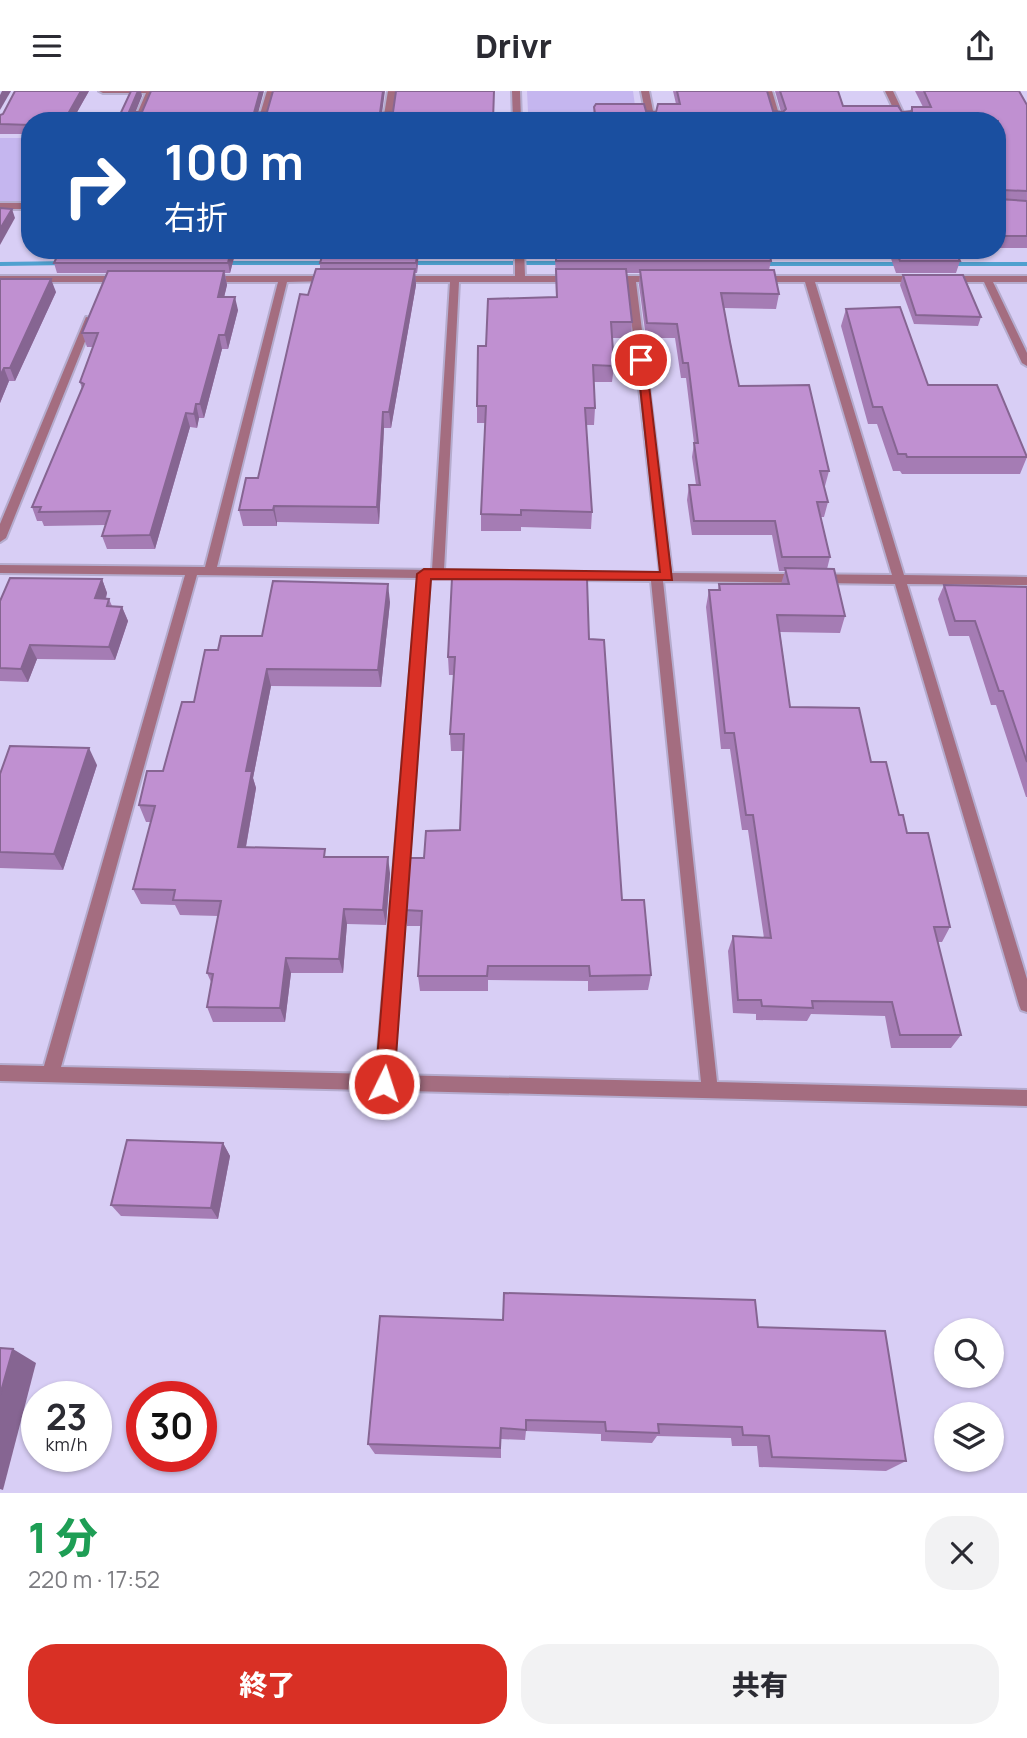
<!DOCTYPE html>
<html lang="ja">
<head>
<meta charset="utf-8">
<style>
	:root { --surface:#fff; --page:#f2f2f3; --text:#2b2b33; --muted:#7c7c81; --accent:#d93025 }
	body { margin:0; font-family:Manrope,"Noto Sans JP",sans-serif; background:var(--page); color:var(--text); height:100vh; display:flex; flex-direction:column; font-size:26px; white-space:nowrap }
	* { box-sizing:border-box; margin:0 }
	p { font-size:23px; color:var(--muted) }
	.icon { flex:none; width:38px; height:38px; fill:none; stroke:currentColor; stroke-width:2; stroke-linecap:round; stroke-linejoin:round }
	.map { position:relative; height:1402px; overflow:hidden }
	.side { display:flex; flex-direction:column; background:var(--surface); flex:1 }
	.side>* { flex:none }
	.guide { position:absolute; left:21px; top:21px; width:985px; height:147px; border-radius:28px; box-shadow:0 2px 5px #0004; background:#1a4fa0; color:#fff; overflow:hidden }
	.controls { position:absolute; left:934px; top:1227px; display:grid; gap:14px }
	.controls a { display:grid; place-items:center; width:70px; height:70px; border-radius:50%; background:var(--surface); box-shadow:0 2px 5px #0004; font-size:35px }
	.speed { position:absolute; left:21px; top:1290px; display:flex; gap:14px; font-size:35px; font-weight:700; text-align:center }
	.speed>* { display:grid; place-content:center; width:91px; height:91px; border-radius:50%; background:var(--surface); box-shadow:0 2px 5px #0004; line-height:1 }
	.speed small { font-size:18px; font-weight:400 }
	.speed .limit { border:10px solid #d22; background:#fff; color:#111 }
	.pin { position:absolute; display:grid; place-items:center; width:60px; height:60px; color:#fff; margin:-30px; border:4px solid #fff; border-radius:50%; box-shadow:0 2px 7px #0007 }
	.me { position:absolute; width:77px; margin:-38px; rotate:4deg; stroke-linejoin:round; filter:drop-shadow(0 0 5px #0008) }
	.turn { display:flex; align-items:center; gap:24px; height:147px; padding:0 28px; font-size:32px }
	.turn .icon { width:91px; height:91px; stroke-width:2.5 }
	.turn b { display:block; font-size:49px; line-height:60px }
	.round { display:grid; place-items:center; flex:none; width:74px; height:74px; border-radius:28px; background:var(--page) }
	.overview { display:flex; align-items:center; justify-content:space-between; height:119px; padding:0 28px }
	h1 { font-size:42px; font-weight:800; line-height:52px; color:#1e9e55 }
	.action { display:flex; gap:14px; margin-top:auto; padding:14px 28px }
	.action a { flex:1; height:80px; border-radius:28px; background:var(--accent); color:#fff; font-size:28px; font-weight:800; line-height:80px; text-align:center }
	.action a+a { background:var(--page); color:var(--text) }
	header { display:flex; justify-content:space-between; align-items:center; height:91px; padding:0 28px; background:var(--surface); font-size:32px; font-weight:800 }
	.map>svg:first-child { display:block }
	.green { fill:#c5b6ef }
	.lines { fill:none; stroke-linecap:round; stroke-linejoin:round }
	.stream { fill:#4fa0cf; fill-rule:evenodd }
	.street-casing { stroke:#b5acce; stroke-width:4 }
	.street { fill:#a46d80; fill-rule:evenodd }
	.wall { fill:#a57cb4 }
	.shaded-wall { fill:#866592 }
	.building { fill:#c090d1; stroke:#866592; stroke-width:2 }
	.route { fill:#d93025; stroke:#8d1f18; stroke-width:2 }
</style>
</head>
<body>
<header><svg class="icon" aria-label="menu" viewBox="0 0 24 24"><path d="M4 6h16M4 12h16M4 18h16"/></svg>Drivr<svg class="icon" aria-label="share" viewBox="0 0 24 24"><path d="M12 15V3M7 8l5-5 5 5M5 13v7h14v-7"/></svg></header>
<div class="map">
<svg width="1027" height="1402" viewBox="0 0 1027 1402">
	<rect width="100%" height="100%" fill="#d8cef5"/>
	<g class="green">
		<polygon points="527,0 633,0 636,22 528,21"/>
		<polygon points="0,47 30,47 30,93 18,115 0,115"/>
	</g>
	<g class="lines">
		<g class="stream">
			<polygon points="73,170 73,174 70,174 0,175 0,171"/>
			<polygon points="214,170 336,170 340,172 336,174 214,174"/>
			<polygon points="400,170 570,170 574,172 570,174 403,174 399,172"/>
			<polygon points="753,171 910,171 914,173 910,175 753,175"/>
			<polygon points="939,171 1027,171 1027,175 942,175 938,173"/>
		</g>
		<g class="street-casing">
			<g id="street">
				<polygon points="99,0 155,0 142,30 134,30 146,2 103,2"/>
				<polygon points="267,0 275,0 266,30 258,30"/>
				<polygon points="388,0 396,0 391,30 383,30"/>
				<polygon points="512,0 520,0 521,30 513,30"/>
				<polygon points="641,0 649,0 655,30 647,30"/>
				<polygon points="764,0 772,0 781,30 773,30"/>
				<polygon points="885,0 893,0 907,30 899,30"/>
				<rect x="0" y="112" width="30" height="6"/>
				<path d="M 515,159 L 524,159 L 525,185 L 574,185 L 579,188 L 574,191 L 459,191 L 444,479 L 660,482 L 627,191 L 608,191 L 603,188 L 608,185 L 658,185 L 661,186 L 661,190 L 636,191 L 672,482 L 892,484 L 805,191 L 759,191 L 754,188 L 759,185 L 921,185 L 926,188 L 921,191 L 815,191 L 904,484 L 1027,486 L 1027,494 L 907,493 L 1027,888 L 1027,921 L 1021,919 L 1019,914 L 895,493 L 663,490 L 717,991 L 1027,999 L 1027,1015 L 0,990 L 0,974 L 44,975 L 185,484 L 0,482 L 0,474 L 205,476 L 278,191 L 209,191 L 204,188 L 209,185 L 329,185 L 334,188 L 332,190 L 287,191 L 217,476 L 432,479 L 450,191 L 398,191 L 393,188 L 398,185 L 515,185 ZM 197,484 L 418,487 L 376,983 L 61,976 ZM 430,487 L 651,490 L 701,991 L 393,984 Z"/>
				<polygon points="0,185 123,185 128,188 123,191 0,191"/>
				<polygon points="1027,185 1027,191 993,191 1027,262 1027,275 1022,272 984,191 948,191 943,188 948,185"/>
				<polygon points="86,226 94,228 6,447 0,451 0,433"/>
			</g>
		</g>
		<use href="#street" class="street"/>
	</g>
	<g class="wall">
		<polygon points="89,0 72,30 30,30 30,43 0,43 0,24"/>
		<polygon points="673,0 767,0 773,20 781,21 775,0 838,0 843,15 902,21 910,20 912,16 923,16 915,0 1019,0 1027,14 1027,157 998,157 998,30 593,30 594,16 656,21 676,13"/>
		<polygon points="60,159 236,159 230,182 225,182 227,194 224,206 238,219 228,258 222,258 204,327 199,327 197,337 190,336 155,458 107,458 102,445 106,434 44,435 42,430 37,430 32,416 82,298 80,291 93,256 87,256 82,242 107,182 57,182 54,172"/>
		<polygon points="324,159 419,159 417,182 415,182 416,194 391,337 384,337 379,433 277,431 277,435 243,435 239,419 258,387 308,204 320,178 320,172"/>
		<polygon points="555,159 769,159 771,170 769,179 779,203 776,218 724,217 739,295 829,380 825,395 824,395 828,411 824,426 821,426 830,466 827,478 845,525 840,542 780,541 790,616 871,671 899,724 950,836 942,851 937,851 961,944 951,957 891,957 885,925 811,923 807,930 756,929 756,923 733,922 728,860 733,845 764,847 748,739 742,739 730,658 721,658 706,516 709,499 718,499 719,493 781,493 785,480 779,480 772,444 692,444 687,409 689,394 696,394 692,366 694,352 686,287 681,287 675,247 646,247 639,194 640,182 626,182 632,231 631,247 612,247 614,275 612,291 594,291 595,317 594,334 586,334 592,421 591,438 521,436 521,440 481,440 481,423 485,332 477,332 477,315 486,255 556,206"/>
		<polygon points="888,159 955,159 960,170 956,182 896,182"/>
		<polygon points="903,184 981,226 978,235 914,233 900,194"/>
		<polygon points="0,188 56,201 15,290 9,290 0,312"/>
		<polygon points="846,218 928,294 1027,366 1020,383 902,383 900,380 893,380 877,333 868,333 841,235"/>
		<polygon points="102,488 107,502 106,508 109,508 112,515 122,516 128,530 115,569 37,568 28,591 0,590 0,510"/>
		<polygon points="944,494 1027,496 1027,706 1026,706 996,614 991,614 969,545 949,545 938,508"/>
		<polygon points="390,511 381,596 271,595 253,687 256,697 246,756 327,766 390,782 386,834 347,833 343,882 291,882 285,931 213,931 207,916 211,891 207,882 218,825 180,824 175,814 141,813 133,798 151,731 146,731 139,714 163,680 218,559 262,545"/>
		<polygon points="589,548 622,809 651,884 648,899 588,900 588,890 488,889 488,900 420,900 418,885 421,835 407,835 405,819 424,767 460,739 463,660 451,660 450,643 454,584 449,584 448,566"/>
		<polygon points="97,674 63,779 0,777 0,683"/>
		<polygon points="223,1052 230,1065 218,1128 121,1125 111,1114"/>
		<polygon points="758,1236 906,1370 886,1380 759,1376 757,1355 732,1355 731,1347 657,1345 652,1352 601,1350 601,1343 526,1340 525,1349 501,1348 501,1367 375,1363 368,1353"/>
	</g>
	<g class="shaded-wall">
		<polygon points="2,0 11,0 0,19 0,4"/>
		<polygon points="81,0 89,0 72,30 64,30"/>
		<polygon points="138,0 141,0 142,5 132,30 129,21"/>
		<polygon points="260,0 264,0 256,30 254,22"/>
		<polygon points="383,0 385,0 381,30 380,22"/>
		<polygon points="12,118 15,127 0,154 0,138"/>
		<polygon points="231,159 236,159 230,182 228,172"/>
		<polygon points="418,159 419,159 417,182 416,172"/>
		<polygon points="415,178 416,194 391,337 389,321"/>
		<polygon points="224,180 227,194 221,219 218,206"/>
		<polygon points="51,188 56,201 15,290 10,277"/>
		<polygon points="235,206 238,219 228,258 225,244"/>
		<polygon points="219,244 222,258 204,327 200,313"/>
		<polygon points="4,277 9,290 0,312 0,285"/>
		<polygon points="196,313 199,327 197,337 194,323"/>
		<polygon points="383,321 384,337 379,433 377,416"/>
		<polygon points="186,322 190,336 155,458 150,444"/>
		<polygon points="274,415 277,431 277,435 273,419"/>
		<polygon points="102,488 107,502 101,521 95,507"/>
		<polygon points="388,493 390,511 381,596 378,579"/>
		<polygon points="122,516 128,530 115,569 109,556"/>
		<polygon points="30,554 37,568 28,591 21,578"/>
		<polygon points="267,578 271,595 253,687 256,697 243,772 238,756 246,680"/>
		<polygon points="89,657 97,674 63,779 54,763"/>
		<polygon points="388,766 390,782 386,834 383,819"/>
		<polygon points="344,818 347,833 343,882 339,868"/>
		<polygon points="286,867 291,882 285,931 280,917"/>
		<polygon points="223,1052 230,1065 218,1128 211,1117"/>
		<polygon points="13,1258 36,1272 3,1399 0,1398 0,1304"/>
	</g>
	<g class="building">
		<polygon points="15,0 81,0 64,30 30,30 30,34 0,33 0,24 3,23"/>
		<polygon points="131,0 138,0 129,21 142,21 151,0 260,0 254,22 267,21 273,0 383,0 380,22 393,21 396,0 494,0 493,30 117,30"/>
		<polygon points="677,0 767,0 773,20 783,21 786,18 780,0 838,0 843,15 898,15 902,21 912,20 912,16 931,16 924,0 1019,0 1027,14 1027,100 1002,99 999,108 1027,110 1027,145 998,145 998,30 596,30 594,16 596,13 644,13 646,20 656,21 658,13 680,13"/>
		<polygon points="0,117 12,118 0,138"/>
		<polygon points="60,159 231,159 228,172 54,172"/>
		<polygon points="324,159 418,159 416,172 320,172"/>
		<polygon points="556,159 769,159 771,170 556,170"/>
		<polygon points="896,159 955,159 960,170 900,170"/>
		<polygon points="316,178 415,178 389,321 383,321 377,416 274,415 273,419 239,419 246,387 258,387 300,203 308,204"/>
		<polygon points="556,178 626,178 632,231 611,231 614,275 593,274 595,317 585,317 592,421 521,419 521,424 481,423 486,315 477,315 478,255 486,255 488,208 557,206"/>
		<polygon points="640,179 774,179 779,203 721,202 730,251 739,295 809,294 829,380 820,380 828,411 817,411 830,466 782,466 775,430 694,430 689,394 700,394 694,352 698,352 688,272 683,272 677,233 647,232"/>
		<polygon points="108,180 224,180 218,206 235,206 225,244 219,244 200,313 196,313 194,323 186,322 150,444 102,445 110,420 39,421 41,416 32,416 84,293 80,291 98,242 82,242"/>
		<polygon points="903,184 963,184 981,226 916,224"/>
		<polygon points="0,188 51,188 10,277 4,277 0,285"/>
		<polygon points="900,216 928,294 997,294 1027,366 907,366 906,363 898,363 882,316 873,316 846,218"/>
		<polygon points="785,477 834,478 845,525 777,524 790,616 859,617 871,671 886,671 899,724 903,724 907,742 928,742 950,836 934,836 961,944 900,944 892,911 812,910 813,917 762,915 761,909 738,909 733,845 771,847 753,724 746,724 734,642 725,642 709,499 720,499 719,493 789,493"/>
		<polygon points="10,487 102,488 95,507 109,508 107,515 122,516 109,556 30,554 21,578 0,577 0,510"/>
		<polygon points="452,487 587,488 589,548 604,549 622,809 644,809 651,884 590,885 589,875 488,875 487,885 418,885 422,820 405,819 409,767 424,767 426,740 460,739 464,643 450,643 455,566 448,566"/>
		<polygon points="273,490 388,493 378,579 267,578 246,680 252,680 238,756 325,758 324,766 388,766 383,819 344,818 339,868 286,867 280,917 207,916 213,883 207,882 221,810 173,809 175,799 133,798 155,715 139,714 147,680 163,680 182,611 194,611 205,559 218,559 221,545 262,545"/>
		<polygon points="944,494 1027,496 1027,671 1003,600 999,600 975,530 955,530"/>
		<polygon points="10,655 89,657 54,763 0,761 0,683"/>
		<polygon points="127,1049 223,1052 211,1117 111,1114"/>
		<polygon points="504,1202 755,1209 758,1236 885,1240 906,1370 772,1366 769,1345 743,1344 742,1336 658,1333 659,1342 606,1340 605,1331 526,1329 526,1339 501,1337 500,1357 368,1353 380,1225 503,1229"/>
		<polygon points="0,1257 13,1258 0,1304"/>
	</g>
	<polygon class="route" points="637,267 646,269 672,489 431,488 394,993 391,999 384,1002 378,999 375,993 417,483 424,478 660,481"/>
</svg>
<div class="controls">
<a><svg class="icon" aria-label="search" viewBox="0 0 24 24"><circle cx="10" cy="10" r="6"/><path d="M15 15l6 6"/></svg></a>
<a><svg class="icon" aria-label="layers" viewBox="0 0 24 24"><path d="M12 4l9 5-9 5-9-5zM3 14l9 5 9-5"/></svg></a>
</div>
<div class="speed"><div>23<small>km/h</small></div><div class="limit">30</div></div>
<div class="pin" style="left:641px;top:269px;background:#d93025"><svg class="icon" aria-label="arrive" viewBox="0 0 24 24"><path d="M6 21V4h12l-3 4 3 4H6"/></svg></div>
<svg class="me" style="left:384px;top:993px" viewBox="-20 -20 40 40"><circle r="17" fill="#d93025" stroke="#fff" stroke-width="3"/><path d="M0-11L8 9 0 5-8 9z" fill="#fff"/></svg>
<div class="guide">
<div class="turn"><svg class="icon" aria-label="right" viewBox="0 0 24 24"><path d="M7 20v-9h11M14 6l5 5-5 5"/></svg><div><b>100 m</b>右折</div></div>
</div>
</div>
<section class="side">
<div class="overview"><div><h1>1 分</h1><p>220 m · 17:52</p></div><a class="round"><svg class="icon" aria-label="close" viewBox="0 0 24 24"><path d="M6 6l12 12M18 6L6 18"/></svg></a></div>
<div class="action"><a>終了</a><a>共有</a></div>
</section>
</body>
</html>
